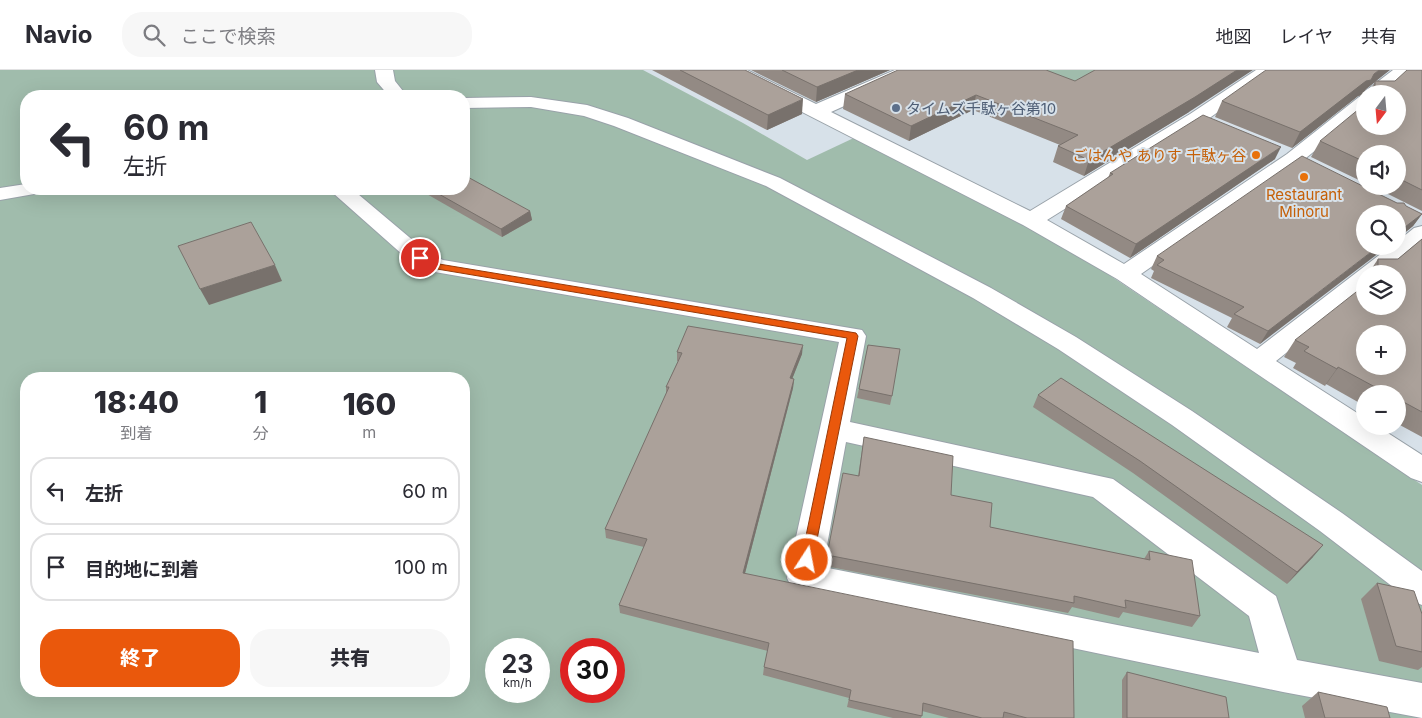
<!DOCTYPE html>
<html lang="ja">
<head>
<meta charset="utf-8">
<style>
	:root { --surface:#fff; --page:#f7f7f7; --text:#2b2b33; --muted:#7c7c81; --line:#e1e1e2; --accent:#ea580c }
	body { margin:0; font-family:Inter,"Noto Sans JP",sans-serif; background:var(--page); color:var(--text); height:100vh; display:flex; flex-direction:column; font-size:19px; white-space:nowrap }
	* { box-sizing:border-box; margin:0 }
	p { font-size:16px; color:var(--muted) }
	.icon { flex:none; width:28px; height:28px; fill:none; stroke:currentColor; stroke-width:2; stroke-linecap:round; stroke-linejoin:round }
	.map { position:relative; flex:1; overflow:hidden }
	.details { position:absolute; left:20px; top:302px; width:450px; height:325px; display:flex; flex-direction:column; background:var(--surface); border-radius:20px; box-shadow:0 5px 20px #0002 }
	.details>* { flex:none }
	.guide { position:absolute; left:20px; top:20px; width:450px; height:105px; border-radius:20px; box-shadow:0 5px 20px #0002; background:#fff; color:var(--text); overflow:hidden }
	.needle { width:32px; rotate:196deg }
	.controls { position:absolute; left:1356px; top:15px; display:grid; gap:10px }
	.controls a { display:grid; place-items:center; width:50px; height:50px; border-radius:50%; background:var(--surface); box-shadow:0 5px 20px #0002; font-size:25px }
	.speed { position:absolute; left:485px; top:568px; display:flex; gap:10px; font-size:25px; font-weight:700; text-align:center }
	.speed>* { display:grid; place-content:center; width:65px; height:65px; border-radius:50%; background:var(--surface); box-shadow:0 5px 20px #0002; line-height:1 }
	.speed small { font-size:12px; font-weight:400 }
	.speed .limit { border:8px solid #d22; background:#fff; color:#111 }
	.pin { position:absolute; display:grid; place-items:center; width:42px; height:42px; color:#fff; margin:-21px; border:2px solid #fff; border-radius:50%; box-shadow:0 1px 5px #0007 }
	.me { position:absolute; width:55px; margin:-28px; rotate:11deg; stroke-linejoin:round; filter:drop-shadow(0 0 4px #0008) }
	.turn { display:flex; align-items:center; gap:18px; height:105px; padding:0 20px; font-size:22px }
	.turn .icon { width:65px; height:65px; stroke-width:2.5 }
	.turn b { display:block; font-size:35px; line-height:42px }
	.eta { display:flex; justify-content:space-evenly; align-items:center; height:85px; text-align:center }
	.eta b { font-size:30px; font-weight:800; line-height:35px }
	.button { display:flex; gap:10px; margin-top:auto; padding:10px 20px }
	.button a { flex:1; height:58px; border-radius:20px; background:var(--accent); color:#fff; font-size:20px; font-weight:800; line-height:58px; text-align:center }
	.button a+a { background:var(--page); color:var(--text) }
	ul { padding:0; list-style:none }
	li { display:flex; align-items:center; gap:15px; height:68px; margin:0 10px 8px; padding:0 10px; border:2px solid var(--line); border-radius:20px }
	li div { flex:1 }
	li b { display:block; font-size:19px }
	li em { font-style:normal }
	header { display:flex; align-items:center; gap:30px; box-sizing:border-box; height:70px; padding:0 25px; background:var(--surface); border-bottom:1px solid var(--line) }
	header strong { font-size:24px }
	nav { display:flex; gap:28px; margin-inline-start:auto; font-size:18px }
	.search { width:350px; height:45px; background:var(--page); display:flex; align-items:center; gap:12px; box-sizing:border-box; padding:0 18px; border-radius:20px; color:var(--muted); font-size:19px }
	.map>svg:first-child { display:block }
	.green { fill:#a0bcac; fill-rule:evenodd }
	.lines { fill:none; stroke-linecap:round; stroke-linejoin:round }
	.minor-casing { stroke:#99a2a9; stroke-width:2 }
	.minor { fill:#fff; fill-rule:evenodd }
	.wall { fill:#938a84 }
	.shaded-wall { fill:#78716c }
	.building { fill:#aba19a; stroke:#78716c; fill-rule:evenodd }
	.route { fill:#ea580c; stroke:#983908 }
	.service-dot { fill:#5c6f8a; stroke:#d7e1e9; stroke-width:2 }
	.food-dot { fill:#e8710a; stroke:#d7e1e9; stroke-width:2 }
	.labels { text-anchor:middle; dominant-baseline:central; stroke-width:4; stroke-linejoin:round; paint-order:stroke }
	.far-service-label { font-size:15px; fill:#4e5e75; stroke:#d7e1e9; text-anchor:start }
	.far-food-label { font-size:15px; fill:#c56008; stroke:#d7e1e9; text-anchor:end }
</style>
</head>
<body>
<header>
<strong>Navio</strong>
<div class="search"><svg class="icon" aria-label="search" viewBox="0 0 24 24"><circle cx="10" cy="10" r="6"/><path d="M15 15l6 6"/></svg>ここで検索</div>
<nav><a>地図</a><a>レイヤ</a><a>共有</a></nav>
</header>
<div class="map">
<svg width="1422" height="648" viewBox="0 0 1422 648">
	<rect width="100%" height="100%" fill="#d7e1e9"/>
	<g class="green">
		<path d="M 0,0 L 643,0 L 743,53 L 807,90 L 858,66 L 1075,182 L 1422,415 L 1422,648 L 0,648 ZM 26,26 L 464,26 L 464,119 L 26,119 ZM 26,309 L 464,309 L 464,621 L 26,621 ZM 496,579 L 539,579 L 539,621 L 496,621 ZM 571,579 L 614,579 L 614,621 L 571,621 Z"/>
		<polygon points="1029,0 1108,0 1075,18"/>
	</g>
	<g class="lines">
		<g class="minor-casing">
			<g id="minor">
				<polygon points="375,0 393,0 395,11 407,26 389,26 377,12"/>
				<polygon points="725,0 747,0 816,34 895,0 918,0 915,4 831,42 1030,141 1190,44 1256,0 1276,0 1204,52 1047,150 1124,194 1287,84 1359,27 1365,26 1365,40 1301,92 1141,204 1257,279 1391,176 1398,176 1398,171 1414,158 1422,156 1422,174 1385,204 1365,204 1365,220 1276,291 1365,348 1365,356 1377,356 1422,385 1422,412 1411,408 1117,209 1023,155 728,4"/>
				<polygon points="1393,0 1413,0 1385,24 1365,24 1365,25 1364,24 1367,20"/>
				<polygon points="531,27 587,35 628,48 780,108 991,218 1076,267 1192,341 1342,443 1422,501 1422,535 1410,530 1320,461 1172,355 1058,279 973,228 766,116 614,56 584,46 531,37 464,38 464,28"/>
				<polygon points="26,114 26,119 43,119 40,123 0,130 0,118"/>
				<path d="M 330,119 L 352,119 L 428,183 L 443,190 L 862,260 L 866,266 L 850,352 L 1113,409 L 1276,526 L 1297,590 L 1422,613 L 1422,648 L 1283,622 L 804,522 L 792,518 L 787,508 L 839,272 L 429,201 L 412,193 L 333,123 ZM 846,372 L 1093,427 L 1249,546 L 1259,583 L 823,497 Z"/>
			</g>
		</g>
		<use href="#minor" class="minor"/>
	</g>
	<g class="wall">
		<polygon points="652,0 745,0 802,44 767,60"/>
		<polygon points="751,0 890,0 816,32"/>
		<polygon points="1422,0 1422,141 1372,116 1398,116 1398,84 1365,84 1365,113 1311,87 1320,71 1398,24 1368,24 1375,12 1366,19 1362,25 1358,26 1292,78 1215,47 1222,31 1376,11 1395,11"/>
		<polygon points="1075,11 1189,42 1084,106 1053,92 1058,76 1060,75 973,40 909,71 843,39 845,24"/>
		<polygon points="1275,89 1130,188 1061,149 1066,136 1108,108 1110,103"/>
		<polygon points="418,119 464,119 530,141 532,150 502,167"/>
		<polygon points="1397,133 1422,144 1413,156 1402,165 1398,172 1398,144 1260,274 1227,257 1232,248 1151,208 1154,201 1151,199 1157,186"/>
		<polygon points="1422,169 1422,367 1398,354 1398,324 1365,324 1365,336 1326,314 1325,316 1293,298 1296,293 1284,287 1295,270 1398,204 1368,204 1378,189 1398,189"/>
		<polygon points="868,275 892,326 890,335 857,328"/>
		<polygon points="677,282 802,284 792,309 794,309 793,318 745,503 1074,648 949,648 922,641 921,648 893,648 847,637 849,628 763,605 764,597 768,581 620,543 619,535 644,477 606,468 605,459 666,324 666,317 678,291 677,291"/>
		<polygon points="1038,325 1313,487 1287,514 1133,403 1033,337"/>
		<polygon points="864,367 951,425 990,457 1144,489 1149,481 1200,546 1192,557 1123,542 1119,548 1072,537 1068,543 825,496 827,485 858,406"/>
		<polygon points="1377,513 1422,544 1422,597 1418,600 1379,591 1361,529"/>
		<polygon points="1127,602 1229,648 1122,648 1122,610"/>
		<polygon points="1318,622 1390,648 1305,648 1302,636"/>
	</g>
	<g class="shaded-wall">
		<polygon points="858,0 890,0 816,32 817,17"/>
		<polygon points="1237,0 1253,0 1189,42 1084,106 1089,90"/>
		<polygon points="1379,0 1390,0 1366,19 1362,25 1358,26 1292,78 1300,62"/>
		<polygon points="976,25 973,40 909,71 911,56"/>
		<polygon points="803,29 802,44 767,60 768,45"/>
		<polygon points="1281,77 1275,89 1130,188 1136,174"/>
		<polygon points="530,141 532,150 502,167 501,159"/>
		<polygon points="1422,144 1413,156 1402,165 1405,161 1405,157"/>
		<polygon points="1379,176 1388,176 1260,274 1268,261"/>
		<polygon points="275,195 282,211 209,235 200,219"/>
		<polygon points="803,275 802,284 789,317 790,308"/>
		<polygon points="1338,297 1326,314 1325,316 1337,299"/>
		<polygon points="794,309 793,318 743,511 743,503"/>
		<polygon points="1323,475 1313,487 1287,514 1297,502"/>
	</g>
	<g class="building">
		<polygon points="680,0 745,0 803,29 768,45"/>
		<polygon points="782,0 858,0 817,17"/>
		<polygon points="898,0 1046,0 1075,11 1095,0 1237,0 1195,27 1089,90 1058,76 1078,65 976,25 911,56 845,24"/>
		<polygon points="1266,0 1379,0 1374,4 1371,10 1366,11 1300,62 1222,31"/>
		<polygon points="1407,0 1422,0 1422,120 1398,108 1398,84 1365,84 1365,92 1320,71 1365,34 1365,56 1398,56 1398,24 1375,24 1375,11 1395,11"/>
		<polygon points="1203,45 1281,77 1136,174 1066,136 1113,104 1110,103"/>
		<polygon points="1302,86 1397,133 1404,133 1406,136 1422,144 1405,157 1405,161 1398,162 1398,144 1365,144 1365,176 1379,176 1268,261 1234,244 1244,237 1157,195 1164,190 1157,186"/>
		<polygon points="464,105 530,141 501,159 430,119 464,119"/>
		<polygon points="251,152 275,195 200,219 178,176"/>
		<path d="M 1422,169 L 1422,342 L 1398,329 L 1398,324 L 1388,324 L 1338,297 L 1337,299 L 1304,281 L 1309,277 L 1295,270 L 1365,215 L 1365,236 L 1398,236 L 1398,204 L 1378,204 L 1378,189 L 1398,189 ZM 1365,264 L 1398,264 L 1398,296 L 1365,296 Z"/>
		<polygon points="688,256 803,275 790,308 794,309 743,503 1073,571 1074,648 1027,648 1004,642 1003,648 982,648 923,633 922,646 849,630 851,620 764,597 769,573 619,535 647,469 605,459 669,317 666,317 682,283 677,282"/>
		<polygon points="868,275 900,279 892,326 859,319"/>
		<polygon points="1061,308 1323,475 1297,502 1140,391 1038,325"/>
		<polygon points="864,367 953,386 951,425 992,433 990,457 1150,490 1149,481 1192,490 1200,546 1125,530 1126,538 1074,526 1074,533 827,485 843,403 859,406"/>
		<polygon points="1377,513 1414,521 1422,544 1422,582 1396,576"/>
		<polygon points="1127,602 1226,627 1229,648 1127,648"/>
		<polygon points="1318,622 1387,637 1390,648 1325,648"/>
	</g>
	<polygon class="route" points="417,186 424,186 439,194 856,263 858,266 812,494 807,495 803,494 801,490 847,268 437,199 417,191"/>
	<circle class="service-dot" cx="896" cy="38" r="5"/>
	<g class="food-dot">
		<circle cx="1256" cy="85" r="5"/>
		<circle cx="1304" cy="107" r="5"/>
	</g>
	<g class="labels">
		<g class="far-service-label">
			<text x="906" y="38">タイムズ千駄ヶ谷第10</text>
		</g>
		<g class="far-food-label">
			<text x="1246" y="85">ごはんや ありす 千駄ヶ谷</text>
			<text x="1304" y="124" text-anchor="middle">Restaurant<tspan x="1304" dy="17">Minoru</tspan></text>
		</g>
	</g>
</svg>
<div class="controls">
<a><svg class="needle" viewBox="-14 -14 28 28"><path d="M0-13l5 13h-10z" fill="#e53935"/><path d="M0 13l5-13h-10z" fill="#7c7c81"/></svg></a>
<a><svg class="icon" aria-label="sound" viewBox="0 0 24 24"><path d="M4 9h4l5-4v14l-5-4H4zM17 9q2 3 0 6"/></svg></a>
<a><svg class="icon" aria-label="search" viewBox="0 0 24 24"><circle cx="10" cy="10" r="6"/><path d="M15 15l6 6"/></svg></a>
<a><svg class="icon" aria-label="layers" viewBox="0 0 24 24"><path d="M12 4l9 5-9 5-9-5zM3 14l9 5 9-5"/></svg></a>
<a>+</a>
<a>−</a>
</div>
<div class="speed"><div>23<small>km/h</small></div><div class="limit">30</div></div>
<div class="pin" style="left:420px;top:188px;background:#d93025"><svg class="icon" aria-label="arrive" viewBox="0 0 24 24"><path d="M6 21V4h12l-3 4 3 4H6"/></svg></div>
<svg class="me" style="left:807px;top:490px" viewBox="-20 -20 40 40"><circle r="17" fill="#ea580c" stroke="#fff" stroke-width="3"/><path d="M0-11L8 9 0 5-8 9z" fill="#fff"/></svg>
<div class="guide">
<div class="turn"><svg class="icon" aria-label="left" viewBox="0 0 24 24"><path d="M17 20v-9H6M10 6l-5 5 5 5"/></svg><div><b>60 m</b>左折</div></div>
</div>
<section class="details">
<div class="eta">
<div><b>18:40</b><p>到着</p></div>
<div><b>1</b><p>分</p></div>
<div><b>160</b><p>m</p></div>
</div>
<ul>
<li><svg class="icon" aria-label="left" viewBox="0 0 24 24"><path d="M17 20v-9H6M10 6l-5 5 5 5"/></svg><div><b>左折</b></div><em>60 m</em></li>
<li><svg class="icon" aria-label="arrive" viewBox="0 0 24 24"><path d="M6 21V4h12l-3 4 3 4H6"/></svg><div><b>目的地に到着</b></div><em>100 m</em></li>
</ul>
<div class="button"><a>終了</a><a>共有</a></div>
</section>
</div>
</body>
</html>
